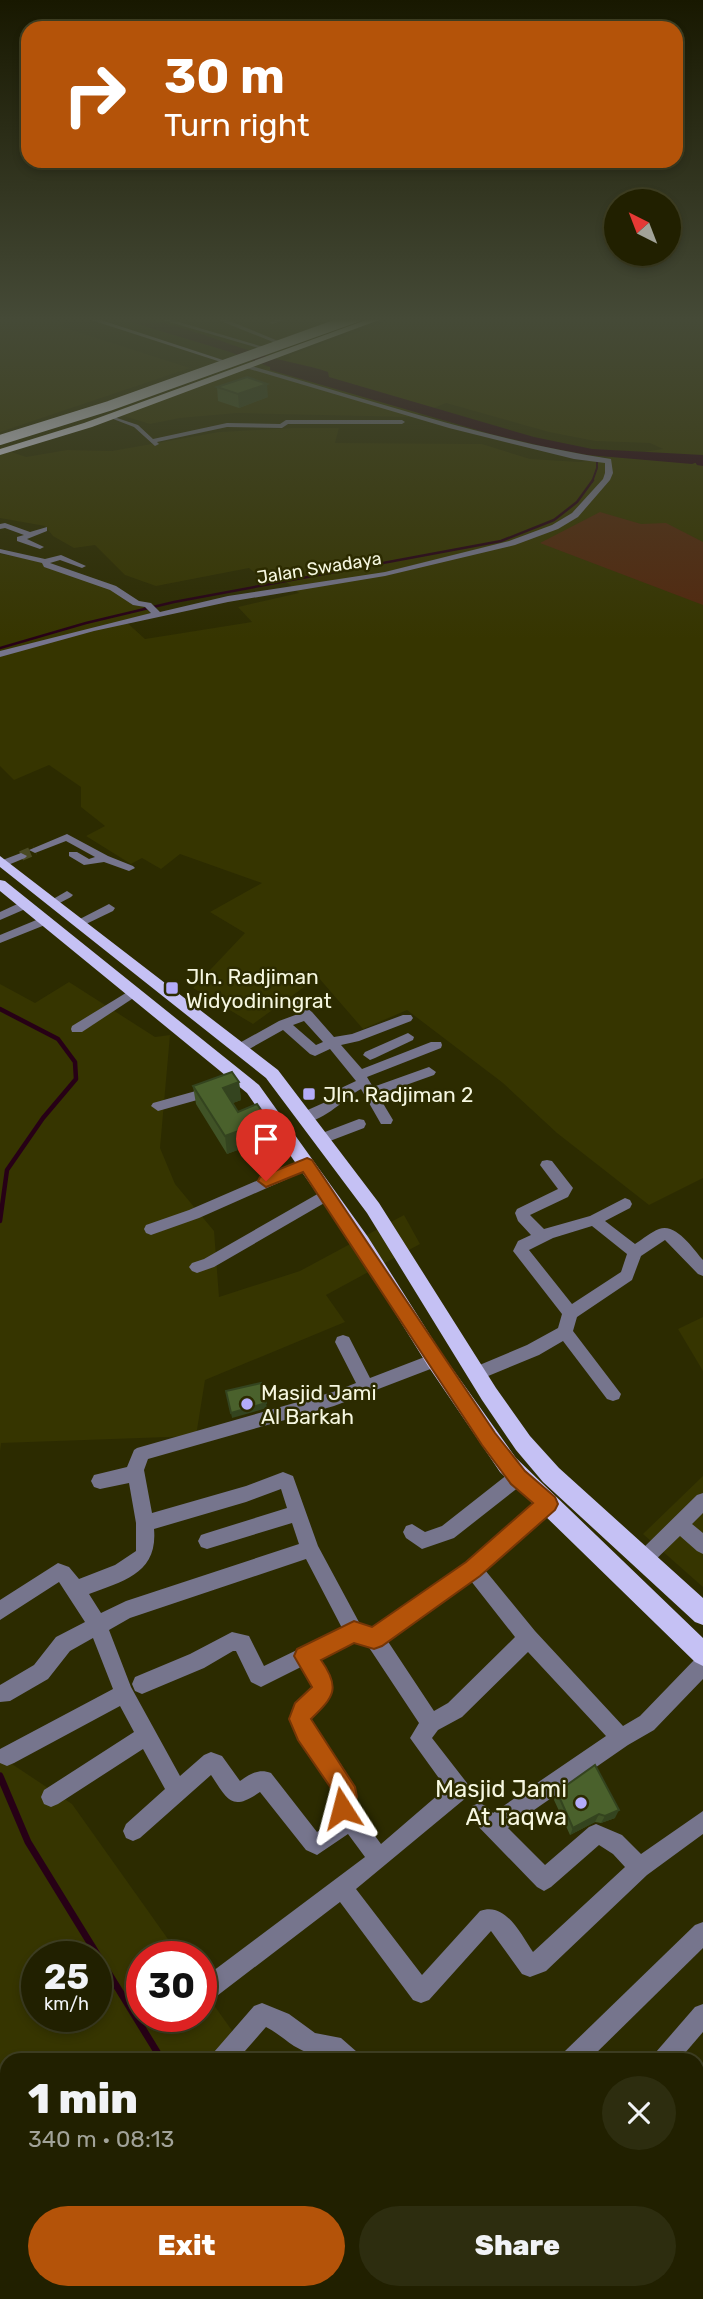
<!DOCTYPE html>
<html lang="en">
<head>
<meta charset="utf-8">
<style>
	:root { --surface:#212000; --page:#2d2d0f; --text:#f1f3f6; --muted:#a2a399; --line:#3e3e22; --accent:#b45309 }
	body { margin:0; font-family:Rubik,sans-serif; background:var(--page); color:var(--text); height:100vh; display:flex; flex-direction:column; font-size:26px; white-space:nowrap }
	* { box-sizing:border-box; margin:0 }
	p { font-size:23px; color:var(--muted) }
	.icon { flex:none; width:38px; height:38px; fill:none; stroke:currentColor; stroke-width:2; stroke-linecap:round; stroke-linejoin:round }
	.map { position:relative; flex:1; overflow:hidden }
	.side { position:absolute; left:0px; top:2053px; width:704px; height:247px; display:flex; flex-direction:column; background:var(--surface); border-radius:21px 21px 0 0; box-shadow:0 4px 10px #0003,0 0 0 2px var(--line) }
	.side>* { flex:none }
	.hud { position:absolute; left:21px; top:21px; width:662px; height:147px; border-radius:21px; box-shadow:0 4px 10px #0003,0 0 0 2px var(--line); background:#b45309; color:#fff; overflow:hidden }
	.needle { width:46px; rotate:318deg }
	.controls { position:absolute; left:604px; top:189px; display:grid; gap:14px }
	.controls a { display:grid; place-items:center; width:77px; height:77px; border-radius:50%; background:var(--surface); box-shadow:0 4px 10px #0003,0 0 0 2px var(--line); font-size:35px }
	.speed { position:absolute; left:21px; top:1941px; display:flex; gap:14px; font-size:35px; font-weight:700; text-align:center }
	.speed>* { display:grid; place-content:center; width:91px; height:91px; border-radius:50%; background:var(--surface); box-shadow:0 4px 10px #0003,0 0 0 2px var(--line); line-height:1 }
	.speed small { font-size:18px; font-weight:400 }
	.speed .limit { border:10px solid #d22; background:#fff; color:#111 }
	.pin { position:absolute; display:grid; place-items:center; width:60px; height:60px; color:#fff; margin:-72px -30px; border-radius:50% 50% 50% 0; rotate:-45deg; box-shadow:0 0 7px #0007 }
	.pin .icon { rotate:45deg }
	.me { position:absolute; width:77px; margin:-38px; rotate:351deg; stroke-linejoin:round; filter:drop-shadow(0 0 5px #0008) }
	.turn { display:flex; align-items:center; gap:24px; height:147px; padding:0 28px; font-size:32px }
	.turn .icon { width:91px; height:91px; stroke-width:2.5 }
	.turn b { display:block; font-size:49px; line-height:60px }
	.round { display:grid; place-items:center; flex:none; width:74px; height:74px; border-radius:37px; background:var(--page) }
	.headline { display:flex; align-items:center; justify-content:space-between; height:119px; padding:0 28px }
	h1 { font-size:42px; font-weight:800; line-height:52px }
	.cta { display:flex; gap:14px; margin-top:auto; padding:14px 28px }
	.cta a { flex:1; height:80px; border-radius:42px; background:var(--accent); color:#fff; font-size:28px; font-weight:800; line-height:80px; text-align:center }
	.cta a+a { background:var(--page); color:var(--text) }
	.map>svg:first-child { display:block }
	.built { fill:#363500; fill-rule:evenodd }
	.green { fill:#53280e }
	.water { fill:#270016 }
	.lines { fill:none; stroke-linecap:round; stroke-linejoin:round }
	.stream-far3 { stroke:#270016; stroke-width:2 }
	.stream-far2 { stroke:#270016; stroke-width:2.5 }
	.stream-far1 { stroke:#270016; stroke-width:4.5 }
	.stream { stroke:#270016; stroke-width:7 }
	.river { fill:#270016; fill-rule:evenodd }
	.street-tunnel { stroke:#4a4a22; stroke-width:10; stroke-dasharray:10 5; stroke-linecap:butt }
	.street { fill:#76758d; fill-rule:evenodd }
	.secondary { fill:#a3a0c7; fill-rule:evenodd }
	.primary { fill:#c5c1f4; fill-rule:evenodd }
	.highway { fill:#e6e5fd; fill-rule:evenodd }
	.highway-bridge { stroke:#e6e5fd; stroke-width:10 }
	.wall { fill:#405326 }
	.shaded-wall { fill:#34441f }
	.building { fill:#4a612c; stroke:#34441f; stroke-width:2 }
	.route { fill:#b45309; stroke:#753606; stroke-width:2 }
	.poi-dot { fill:#b4acf9; stroke:#2c2b00; stroke-width:2.5 }
	.labels { text-anchor:middle; dominant-baseline:central; stroke-width:5; stroke-linejoin:round; paint-order:stroke }
	.far-street-label { font-size:18px; fill:#f6f7e0; stroke:#2c2b00 }
	.poi-label { font-size:21px; fill:#f6f7e0; stroke:#2c2b00; text-anchor:start }
	.near-poi-label { font-size:24px; fill:#f6f7e0; stroke:#2c2b00; text-anchor:end }
</style>
</head>
<body>
<div class="map">
<svg width="703" height="2299" viewBox="0 0 703 2299">
	<rect width="100%" height="100%" fill="#2c2b00"/>
	<g class="built">
		<polygon points="0,317 45,317 64,323 59,326 190,368 0,432"/>
		<polygon points="398,317 703,317 703,1178 649,1205 557,1133 503,1083 407,1010 363,1029 318,977 253,1024 193,988 245,933 210,912 262,883 180,854 161,869 142,858 131,864 86,836 105,826 81,807 81,787 49,765 14,780 0,766 0,554 41,561 114,585 152,614 124,620 145,639 252,622 238,607 299,593 279,575 260,577 249,568 156,586 125,575 95,545 74,548 53,536 45,526 0,518 0,452 6,450 26,457 67,450 112,451 219,432 294,428 339,428 335,443 482,444 530,459 580,462 663,449 650,443 595,441 549,432 446,403 411,417 237,413 180,418 150,424 117,414 253,366 262,369 291,358 288,356"/>
		<polygon points="69,982 155,1037 170,1035 160,1148 175,1184 214,1231 219,1297 300,1271 404,1215 420,1244 326,1295 345,1322 205,1380 196,1436 1,1443 0,1452 0,984 35,1003"/>
		<polygon points="703,1317 703,1371 678,1329"/>
		<polygon points="703,1476 703,1587 643,1534"/>
		<path d="M 0,1756 L 72,1804 L 180,1956 L 142,1956 L 142,2016 L 201,2016 L 201,1987 L 253,2060 L 7,2060 L 7,2292 L 562,2292 L 581,2299 L 0,2299 ZM 37,1956 L 96,1956 L 96,2016 L 37,2016 Z"/>
	</g>
	<polygon class="green" points="600,512 641,524 666,523 703,542 703,605 540,543"/>
	<path class="water" d="M 114,317 C 165,317 212,339 260,354 C 282,362 306,364 328,372 L 329,377 L 534,437 L 592,449 L 703,455 L 703,460 L 692,464 L 588,455 L 546,447 L 491,434 L 270,370 L 270,367 L 227,351 Z"/>
	<g class="lines">
		<polyline class="stream-far3" points="592,482 597,468 597,459"/>
		<polyline class="stream-far2" points="0,648 86,623 174,602 501,541 554,520 577,502 593,480"/>
		<polyline class="stream-far1" points="0,1009 58,1039 75,1062 76,1079 43,1118 7,1170 0,1221"/>
		<g class="stream">
			<polyline points="0,1776 28,1842 162,2060"/>
			<polyline points="450,2292 469,2299"/>
			<polyline points="50,2299 56,2292"/>
		</g>
		<polygon class="river" points="703,458 703,466 697,465 695,462 697,459"/>
		<polyline class="street-tunnel" points="21,856 35,850"/>
		<g class="street">
			<polygon points="152,317 162,317 270,349 265,350"/>
			<polygon points="211,317 220,317 283,343 278,344"/>
			<polygon points="283,317 293,317 272,324 269,322"/>
			<path d="M 248,365 C 368,399 487,440 611,459 L 613,473 L 610,480 L 578,517 L 558,529 L 515,545 L 385,576 L 228,602 L 94,631 L 0,657 L 0,651 L 151,613 L 145,607 L 133,605 L 110,590 L 44,567 L 42,563 L 0,553 L 0,549 L 45,559 L 61,555 L 86,566 L 82,568 L 60,560 L 50,563 L 116,586 L 139,601 L 151,603 L 160,612 L 228,596 L 385,572 L 509,541 L 552,525 L 572,513 L 603,479 L 605,473 L 605,463 L 574,459 L 449,428 L 246,368 Z"/>
			<polygon points="108,415 138,425 153,439 227,423 280,424 286,420 402,420 405,422 402,424 288,424 282,428 227,427 157,442 159,444 155,446 134,427 108,417"/>
			<polygon points="5,523 30,532 47,527 47,531 27,539 44,547 40,549 17,541 17,537 24,535 5,528 0,529 0,524"/>
			<polygon points="67,834 108,856 133,866 135,868 129,871 104,862 84,865 69,856 69,852 77,852 89,859 95,857 66,841 35,853 29,850"/>
			<polygon points="21,853 27,856 25,858 8,865 0,865 0,861"/>
			<polygon points="67,891 73,895 71,897 54,906 48,902"/>
			<polygon points="26,900 32,904 30,907 0,920 0,912"/>
			<polygon points="109,904 115,908 113,911 84,925 76,925 74,922"/>
			<polygon points="46,916 50,917 50,923 0,943 0,935"/>
			<polygon points="134,988 138,989 140,992 138,995 82,1032 72,1032 71,1029 72,1026"/>
			<path d="M 294,998 L 312,1012 L 334,1037 L 352,1034 L 403,1015 L 411,1015 L 413,1018 L 411,1021 L 359,1041 L 341,1045 L 362,1069 L 431,1042 L 441,1042 L 442,1045 L 441,1048 L 367,1077 L 373,1087 L 429,1067 L 436,1072 L 434,1075 L 378,1095 L 393,1120 L 391,1124 L 381,1124 L 361,1089 C 344,1098 322,1125 301,1121 L 299,1117 L 301,1113 L 330,1100 L 341,1088 L 356,1081 L 330,1049 L 315,1056 L 310,1054 L 283,1030 L 244,1052 L 234,1052 L 232,1049 L 234,1046 L 279,1021 L 298,1014 L 288,1002 ZM 304,1021 L 323,1042 L 316,1045 L 293,1025 Z"/>
			<polygon points="408,1033 414,1037 413,1040 375,1058 370,1060 363,1055 365,1052"/>
			<polygon points="210,1087 215,1089 217,1092 215,1095 158,1111 151,1106 153,1103"/>
			<polygon points="359,1119 364,1120 366,1124 364,1128 322,1144 315,1139 317,1135"/>
			<polygon points="307,1159 312,1160 314,1164 312,1168 199,1218 151,1235 146,1233 144,1229 146,1225 189,1210"/>
			<path d="M 547,1160 L 552,1161 L 573,1188 L 568,1197 L 530,1215 L 544,1229 L 590,1216 L 625,1198 L 630,1200 L 632,1204 L 630,1208 L 605,1221 L 635,1244 C 643,1239 651,1232 659,1229 C 676,1222 694,1250 703,1260 L 703,1276 L 698,1274 L 665,1240 L 641,1256 L 632,1280 L 577,1317 L 573,1331 L 621,1394 L 619,1399 L 613,1401 L 607,1399 L 563,1341 L 539,1355 L 476,1381 L 470,1379 L 468,1374 L 470,1369 L 527,1345 L 558,1328 L 562,1314 L 513,1251 L 518,1241 L 531,1235 L 518,1221 L 515,1213 L 517,1209 L 558,1189 L 540,1165 L 542,1161 ZM 592,1226 L 627,1254 L 621,1272 L 572,1304 L 529,1250 L 553,1238 Z"/>
			<polygon points="328,1188 333,1190 335,1194 333,1198 214,1267 197,1273 192,1271 189,1267 192,1263 204,1259"/>
			<path d="M 343,1335 L 349,1337 L 370,1378 L 435,1353 L 441,1355 L 443,1360 L 441,1365 L 334,1406 L 148,1459 L 144,1470 L 152,1513 L 246,1486 L 283,1472 L 293,1476 L 318,1546 L 360,1624 L 372,1628 L 467,1563 L 542,1498 L 548,1496 L 554,1498 L 557,1504 L 554,1510 L 485,1570 L 535,1631 L 623,1726 L 640,1716 L 696,1658 L 703,1655 L 703,1679 L 654,1730 L 628,1745 L 508,1828 L 545,1865 L 589,1827 L 596,1824 L 622,1835 L 641,1854 L 703,1811 L 703,1834 L 647,1875 L 546,1971 L 530,1977 L 522,1974 L 491,1931 L 429,2000 L 421,2003 L 413,2000 L 340,1902 L 209,2002 L 201,2005 L 201,1980 L 365,1857 L 348,1834 L 317,1855 L 306,1850 L 260,1792 C 231,1812 228,1800 211,1775 L 140,1838 L 133,1841 L 126,1838 L 123,1831 L 126,1824 L 165,1789 L 143,1749 L 58,1804 L 51,1807 L 44,1804 L 41,1797 L 44,1790 L 134,1732 L 120,1706 L 14,1763 L 7,1766 L 0,1763 L 0,1749 L 113,1689 L 93,1638 L 70,1651 L 48,1679 L 10,1701 L 0,1702 L 0,1685 L 34,1665 L 56,1637 L 85,1622 L 59,1582 L 0,1620 L 0,1600 L 58,1563 L 69,1567 L 79,1579 L 115,1565 L 136,1551 L 136,1523 L 129,1483 L 100,1489 L 94,1487 L 91,1481 L 94,1475 L 127,1467 L 134,1450 L 137,1448 L 333,1392 L 356,1383 L 335,1342 L 337,1337 ZM 281,1489 L 287,1508 L 207,1533 L 201,1535 L 198,1541 L 201,1547 L 207,1549 L 292,1523 L 299,1544 L 126,1601 L 101,1613 L 89,1594 C 124,1581 158,1573 154,1529 L 246,1502 ZM 306,1559 L 342,1628 L 264,1666 L 249,1636 L 232,1632 L 190,1654 L 135,1677 L 132,1684 L 135,1691 L 142,1694 L 204,1668 L 233,1651 L 236,1651 L 251,1682 L 261,1687 L 301,1667 L 312,1686 L 299,1701 L 290,1719 L 299,1740 L 334,1791 L 335,1797 L 332,1808 L 336,1817 L 317,1832 L 271,1773 C 259,1768 250,1774 240,1781 L 222,1756 L 211,1752 L 204,1755 L 180,1776 L 131,1687 L 109,1630 L 130,1618 ZM 471,1581 L 515,1637 L 448,1703 L 434,1711 L 387,1640 ZM 355,1642 L 368,1646 L 419,1723 L 410,1738 L 446,1788 L 381,1844 L 353,1806 C 361,1776 322,1746 310,1720 L 328,1698 L 332,1687 L 318,1659 ZM 528,1652 L 606,1736 L 493,1813 L 486,1806 L 479,1803 L 472,1806 L 469,1813 L 472,1820 L 537,1887 L 544,1891 L 551,1887 L 599,1845 L 613,1854 L 625,1867 L 533,1952 C 521,1935 506,1901 480,1911 L 422,1975 L 356,1889 L 467,1797 L 470,1790 L 467,1783 L 432,1738 L 438,1730 L 462,1717 Z"/>
			<polygon points="518,1469 524,1471 527,1477 524,1483 454,1538 422,1549 406,1538 403,1532 406,1526 412,1524 425,1532 442,1526 512,1471"/>
			<polygon points="703,1493 703,1513 692,1524 703,1533 703,1554 697,1551 680,1536 649,1566 643,1569 637,1566 634,1560 637,1554 697,1495"/>
			<polygon points="703,1922 703,1948 589,2060 561,2060 564,2052 695,1925"/>
			<path d="M 262,2003 L 289,2014 L 315,2033 L 341,2038 L 357,2052 L 360,2060 C 337,2060 315,2059 294,2046 C 285,2040 276,2032 266,2027 L 237,2060 L 211,2060 L 214,2052 L 254,2006 Z"/>
			<polygon points="703,2004 703,2032 679,2060 653,2060 656,2052 695,2007"/>
			<polygon points="7,2290 7,2292 34,2292 32,2299 3,2299"/>
		</g>
		<polygon class="secondary" points="82,317 92,317 232,363 227,364"/>
		<g class="primary">
			<polygon points="0,856 278,1070 379,1203 496,1388 530,1436 559,1468 703,1598 703,1625 695,1622 543,1482 516,1450 482,1400 367,1213 266,1078 0,867"/>
			<polygon points="0,880 5,881 259,1085 368,1237 442,1354 516,1458 703,1638 703,1666 695,1662 500,1472 428,1366 354,1247 247,1093 0,891"/>
		</g>
		<polygon class="highway" points="374,317 387,317 92,427 0,455 0,449 84,423"/>
		<polyline class="highway-bridge" points="0,440 109,406 357,317"/>
	</g>
	<g class="wall">
		<polygon points="217,387 268,397 239,408 218,401"/>
		<polygon points="239,1082 241,1100 233,1103 238,1112 269,1138 227,1154 196,1104 193,1086"/>
		<polygon points="557,1792 615,1818 601,1823 595,1822 570,1835 554,1800"/>
	</g>
	<g class="shaded-wall">
		<polygon points="267,384 268,397 239,408 238,394"/>
		<polygon points="239,1082 241,1100 225,1106 223,1088"/>
		<polygon points="268,1120 269,1138 227,1154 225,1136"/>
		<polygon points="266,1403 267,1408 232,1418 231,1413"/>
		<polygon points="619,1810 615,1818 601,1823 605,1816"/>
		<polygon points="599,1814 595,1822 570,1835 573,1828"/>
	</g>
	<g class="building">
		<polygon points="247,377 267,384 238,394 217,387"/>
		<polygon points="232,1072 239,1082 223,1088 238,1112 257,1104 268,1120 225,1136 193,1086"/>
		<polygon points="261,1383 266,1403 231,1413 226,1391"/>
		<polygon points="595,1765 619,1810 605,1816 599,1814 573,1828 557,1792"/>
	</g>
	<linearGradient id="sky" x2="0" y2="1"><stop stop-color="#181800"/><stop offset="0.5" stop-color="#454a37"/><stop offset="1" stop-color="#454a37" stop-opacity="0"/></linearGradient>
	<rect width="703" height="639" fill="url(#sky)"/>
	<path class="route" d="M 307,1158 L 312,1160 L 495,1433 L 525,1471 L 555,1497 L 558,1504 L 555,1510 L 480,1576 L 382,1646 L 374,1649 L 354,1643 L 321,1660 C 341,1688 334,1697 311,1719 L 355,1787 L 357,1797 L 350,1817 L 342,1820 L 333,1817 L 330,1808 L 333,1791 L 298,1740 L 289,1719 L 295,1703 L 312,1687 L 294,1656 L 297,1649 L 354,1621 L 372,1627 L 466,1562 L 533,1503 L 511,1484 L 482,1445 L 303,1172 L 266,1187 L 258,1181 L 260,1177 Z"/>
	<g class="poi-dot">
		<rect x="165" y="981" width="14" height="14" rx="3.5"/>
		<rect x="302" y="1087" width="14" height="14" rx="3.5"/>
		<circle cx="247" cy="1404" r="7"/>
		<circle cx="581" cy="1803" r="7"/>
	</g>
	<g class="labels">
		<g class="far-street-label">
			<text transform="translate(319 568) rotate(-9)">Jalan Swadaya</text>
		</g>
		<g class="poi-label">
			<text x="186" y="976">Jln. Radjiman<tspan x="186" dy="24">Widyodiningrat</tspan></text>
			<text x="323" y="1094">Jln. Radjiman 2</text>
			<text x="261" y="1392">Masjid Jami<tspan x="261" dy="24">Al Barkah</tspan></text>
		</g>
		<g class="near-poi-label">
			<text x="567" y="1789">Masjid Jami<tspan x="567" dy="28">At Taqwa</tspan></text>
		</g>
	</g>
</svg>
<div class="controls">
<a><svg class="needle" viewBox="-14 -14 28 28"><path d="M0-13l5 13h-10z" fill="#e53935"/><path d="M0 13l5-13h-10z" fill="#a2a399"/></svg></a>
</div>
<div class="speed"><div>25<small>km/h</small></div><div class="limit">30</div></div>
<div class="pin" style="left:266px;top:1181px;background:#d93025"><svg class="icon" aria-label="arrive" viewBox="0 0 24 24"><path d="M6 21V4h12l-3 4 3 4H6"/></svg></div>
<svg class="me" style="left:342px;top:1808px" viewBox="-20 -20 40 40"><path d="M0-17L14 15 0 8-14 15z" fill="#b45309" stroke="#fff" stroke-width="4"/></svg>
<div class="hud">
<div class="turn"><svg class="icon" aria-label="right" viewBox="0 0 24 24"><path d="M7 20v-9h11M14 6l5 5-5 5"/></svg><div><b>30 m</b>Turn right</div></div>
</div>
<section class="side">
<div class="headline"><div><h1>1 min</h1><p>340 m · 08:13</p></div><a class="round"><svg class="icon" aria-label="close" viewBox="0 0 24 24"><path d="M6 6l12 12M18 6L6 18"/></svg></a></div>
<div class="cta"><a>Exit</a><a>Share</a></div>
</section>
</div>
</body>
</html>
